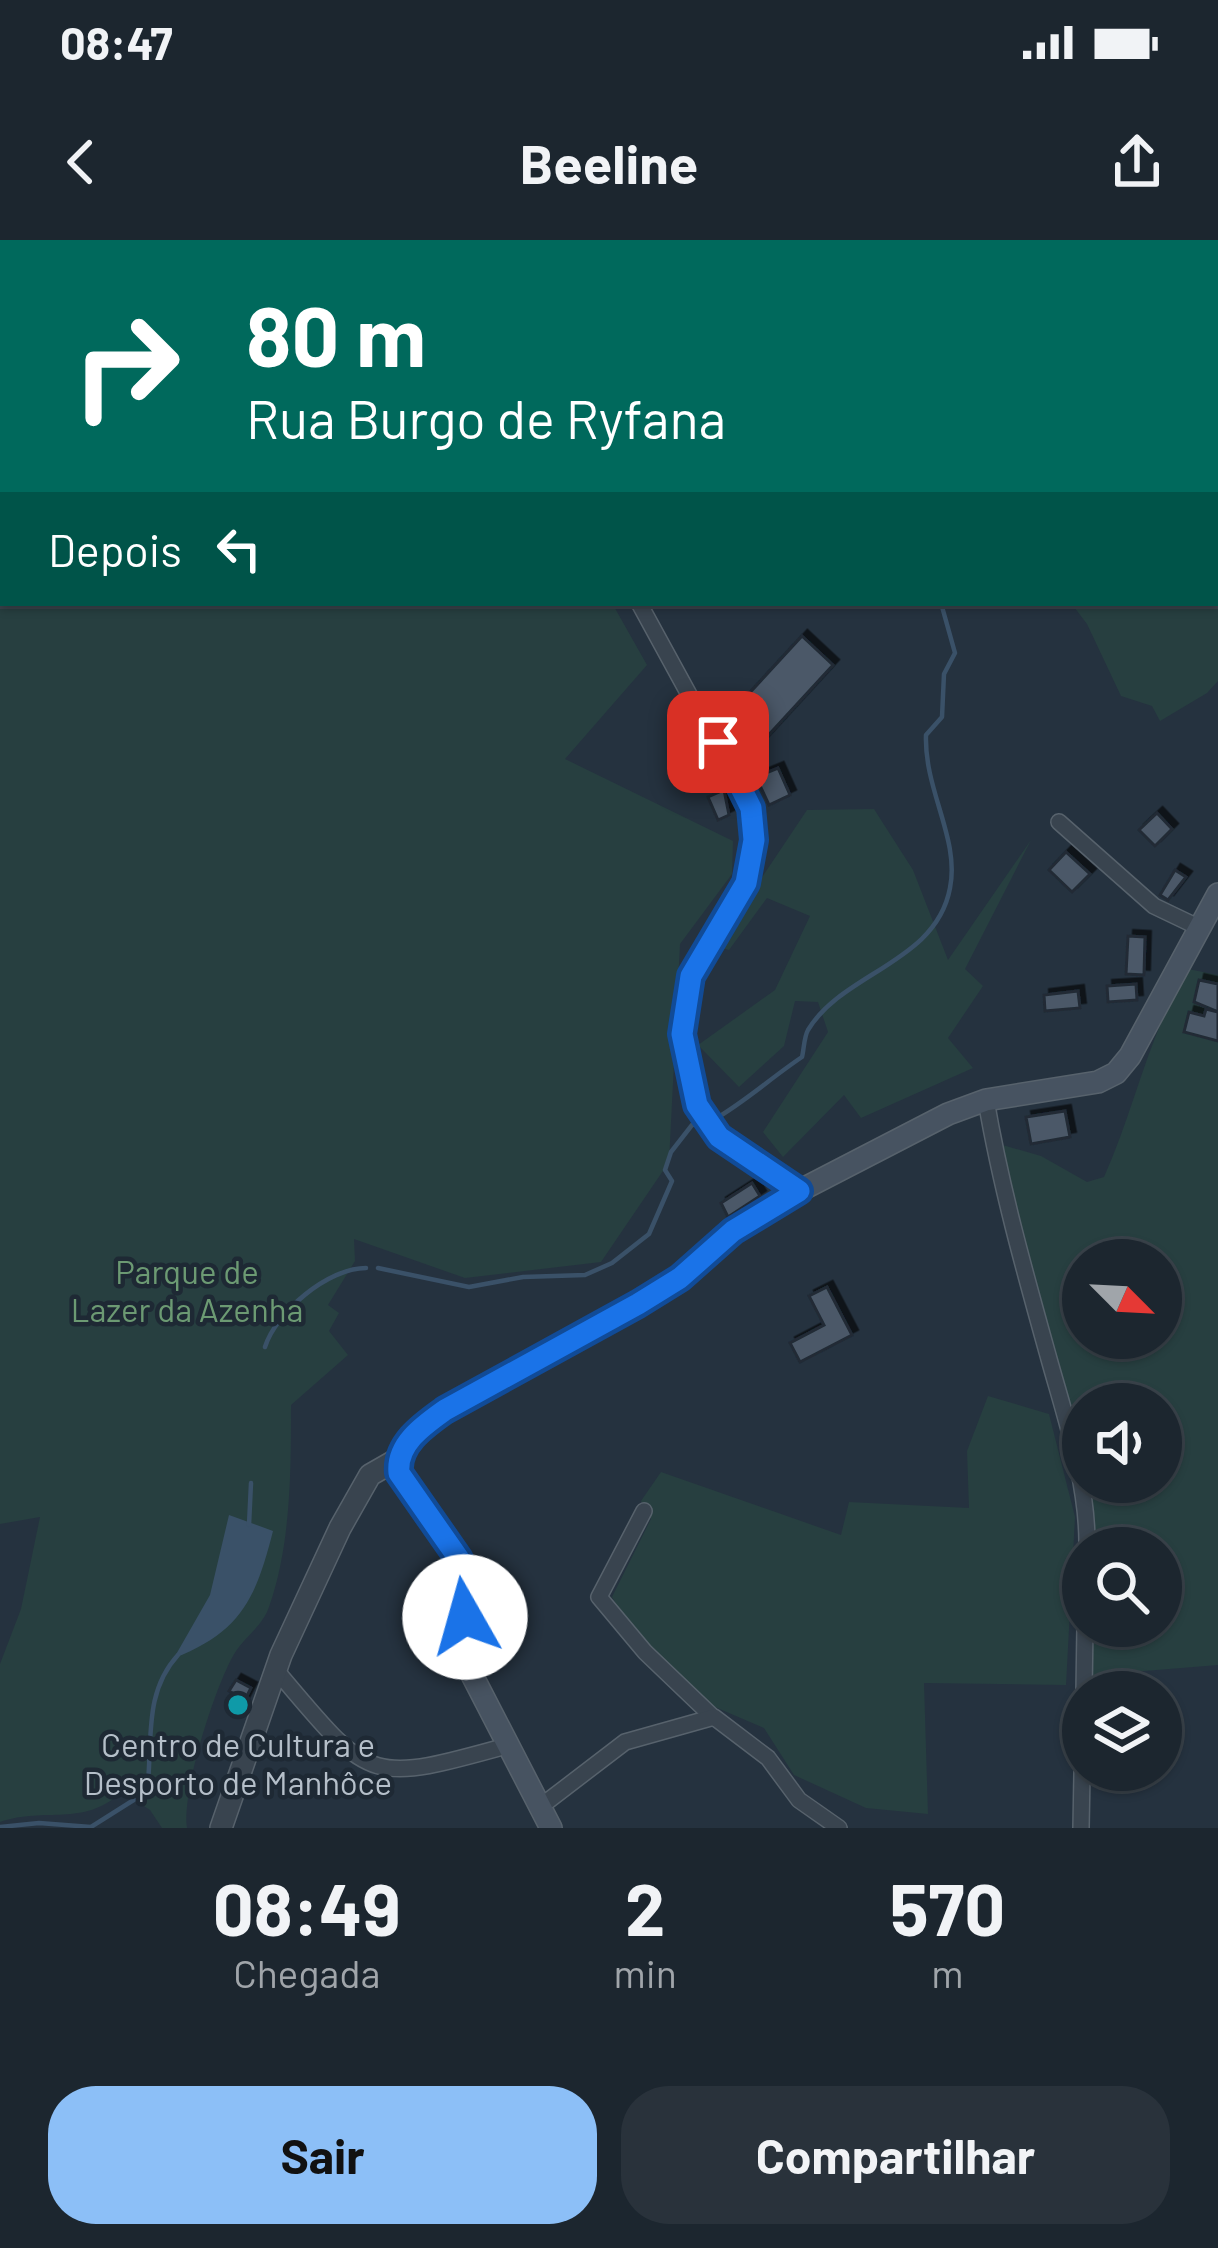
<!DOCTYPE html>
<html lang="pt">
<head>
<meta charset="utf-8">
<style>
	:root { --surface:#1c262f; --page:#29323b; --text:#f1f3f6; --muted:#a0a5aa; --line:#3a434b; --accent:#8cbff7 }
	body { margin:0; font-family:Barlow,sans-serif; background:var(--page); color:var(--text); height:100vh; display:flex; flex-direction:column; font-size:45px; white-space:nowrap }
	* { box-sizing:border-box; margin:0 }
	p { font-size:39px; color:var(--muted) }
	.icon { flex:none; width:66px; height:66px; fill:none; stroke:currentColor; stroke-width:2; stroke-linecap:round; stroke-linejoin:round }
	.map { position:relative; height:1588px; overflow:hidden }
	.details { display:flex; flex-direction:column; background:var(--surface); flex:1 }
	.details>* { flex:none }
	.top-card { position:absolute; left:0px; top:0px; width:1218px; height:366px; box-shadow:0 3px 9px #0004,0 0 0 3px var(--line); background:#00695c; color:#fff; overflow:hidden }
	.needle { width:78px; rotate:114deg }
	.tools { position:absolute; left:1062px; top:999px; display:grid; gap:24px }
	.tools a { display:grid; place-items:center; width:120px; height:120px; border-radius:50%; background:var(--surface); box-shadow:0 3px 9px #0004,0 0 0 3px var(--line); font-size:60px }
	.pin { position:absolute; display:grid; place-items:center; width:102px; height:102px; color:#fff; margin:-51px; border-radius:24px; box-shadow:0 6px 18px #0006 }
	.me { position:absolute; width:132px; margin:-66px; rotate:353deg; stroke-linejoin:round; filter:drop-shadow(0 0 9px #0008) }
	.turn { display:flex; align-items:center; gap:42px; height:252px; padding:0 48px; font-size:54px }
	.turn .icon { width:156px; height:156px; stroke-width:2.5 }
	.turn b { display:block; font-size:84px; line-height:102px }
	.then { display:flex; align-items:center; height:114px; padding:0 48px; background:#0003; gap:24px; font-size:45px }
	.eta { display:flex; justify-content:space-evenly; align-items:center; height:204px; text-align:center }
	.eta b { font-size:72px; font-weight:700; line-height:84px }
	.primary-button { display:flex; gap:24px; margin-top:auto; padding:24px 48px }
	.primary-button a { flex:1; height:138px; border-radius:48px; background:var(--accent); color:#111; font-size:48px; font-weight:700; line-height:138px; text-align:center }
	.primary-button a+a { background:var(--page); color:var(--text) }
	.status { display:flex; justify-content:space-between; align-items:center; height:84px; padding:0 60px; background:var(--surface); direction:ltr }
	.status svg { height:33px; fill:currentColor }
	header { display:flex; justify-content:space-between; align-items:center; height:156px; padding:0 48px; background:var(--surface); font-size:54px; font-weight:700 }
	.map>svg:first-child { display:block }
	.green { fill:#273f40; fill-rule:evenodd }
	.water { fill:#3a5168 }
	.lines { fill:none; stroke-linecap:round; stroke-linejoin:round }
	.stream { stroke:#3a5168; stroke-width:4.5 }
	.building { fill:#4b5967; stroke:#202b36; stroke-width:3; filter:url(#shadow) }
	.minor-casing { stroke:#57626c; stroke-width:18 }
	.tertiary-casing { stroke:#57626c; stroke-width:24 }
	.secondary-casing { stroke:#57626c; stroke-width:24 }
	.minor { stroke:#39444f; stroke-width:15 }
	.tertiary { stroke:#39444f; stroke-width:21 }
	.secondary { stroke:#475361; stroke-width:21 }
	.route-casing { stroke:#114b97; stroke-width:30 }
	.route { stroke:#1a73e8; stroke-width:21 }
	.culture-dot { fill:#0f9aa8; stroke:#1e2934; stroke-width:4.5 }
	.labels { text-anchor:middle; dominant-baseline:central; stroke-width:9; stroke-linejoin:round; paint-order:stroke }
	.park-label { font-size:33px; fill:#6c9a73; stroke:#1e2934 }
	.poi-label { font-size:33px; fill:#b5bfc9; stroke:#1e2934 }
</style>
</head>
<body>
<div class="status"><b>08:47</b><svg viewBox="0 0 49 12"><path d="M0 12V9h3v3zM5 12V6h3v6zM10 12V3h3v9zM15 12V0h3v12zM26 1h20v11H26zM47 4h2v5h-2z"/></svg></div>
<header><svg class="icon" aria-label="back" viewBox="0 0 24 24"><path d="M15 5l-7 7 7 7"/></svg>Beeline<svg class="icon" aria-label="share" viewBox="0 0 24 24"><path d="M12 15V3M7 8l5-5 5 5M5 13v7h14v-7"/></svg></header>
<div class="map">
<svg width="1218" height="1588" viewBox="0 0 1218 1588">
	<defs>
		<filter id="shadow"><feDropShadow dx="5.5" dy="-5.5" stdDeviation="0" flood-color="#0009"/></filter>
	</defs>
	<rect width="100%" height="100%" fill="#25323f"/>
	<g class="green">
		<path d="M 0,0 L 269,3 L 3,3 L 3,363 L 612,363 L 647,425 L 565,519 L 733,601 L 732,634 L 680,704 L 669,922 L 601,1022 L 465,1038 L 354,999 L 355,1021 L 328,1065 L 339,1073 L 329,1091 L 348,1115 L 291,1165 C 291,1231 291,1305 269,1367 C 263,1385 246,1396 236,1411 C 216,1442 181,1553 187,1588 L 162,1588 L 150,1570 L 122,1552 C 81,1588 47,1566 0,1582 L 0,1424 L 21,1369 L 40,1277 L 0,1284 Z"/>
		<polygon points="848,0 1218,0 1218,441 1207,453 1160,481 1152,466 1121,456 1087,384 1071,363 1215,363 1215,3"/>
		<polygon points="874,569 913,630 948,720 1031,600 965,729 983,746 948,798 973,828 861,878 844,855 783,917 763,892 828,792 818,762 795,761 784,806 739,847 698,805 775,750 810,676 767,658 729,710 716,706 807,570"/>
		<path d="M 1188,729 L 1218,735 L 1218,1425 L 1083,1436 L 1085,1386 L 1161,1386 L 1161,1308 L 1088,1308 L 1091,1256 L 1087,1242 L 1161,1242 L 1161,1164 L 1083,1164 L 1083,1229 L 999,904 L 1041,916 L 1087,942 L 1104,937 C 1135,868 1148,795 1188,729 ZM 1083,1020 L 1161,1020 L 1161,1098 L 1083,1098 Z"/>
		<polygon points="988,1156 1049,1174 1075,1277 1066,1445 924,1443 928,1574 866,1568 794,1535 764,1488 715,1467 672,1431 632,1390 612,1357 651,1279 641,1261 661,1232 841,1295 849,1262 969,1268 967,1211"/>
	</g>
	<path class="water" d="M 229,1275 L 273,1291 C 256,1358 241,1392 174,1418 L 210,1355 Z"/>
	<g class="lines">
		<g class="stream">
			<polyline points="768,0 768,3"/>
			<path d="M 715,879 C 746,861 772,837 802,817 C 804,809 804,797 808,790 C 843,732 936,723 950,648 C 960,599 924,550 926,495 L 942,477 L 944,434 L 955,413 L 941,363"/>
			<polyline points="378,1028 469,1047 523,1037 585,1035 612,1023 649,994 672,941 665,930 671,912 692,885 700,884"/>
			<path d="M 265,1107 C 276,1072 328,1028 366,1028"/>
			<polyline points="249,1285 251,1243"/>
			<path d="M 0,1587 L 39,1583 L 91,1587 L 140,1556 L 148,1543 C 152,1496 145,1451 178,1415"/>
		</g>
	</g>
	<g class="building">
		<polygon points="802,396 833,425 763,501 732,472"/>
		<polygon points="778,528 790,555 769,565 756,537"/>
		<polygon points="724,550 729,575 718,580 708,557"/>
		<polygon points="1157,573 1172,589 1155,606 1139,590"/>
		<polygon points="1066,612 1090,634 1072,652 1049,630"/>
		<polygon points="1175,630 1186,637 1168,660 1160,655"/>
		<polygon points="1128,696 1145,697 1144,735 1126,734"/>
		<polygon points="1199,740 1218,744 1218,772 1194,762"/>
		<polygon points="1136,744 1137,760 1108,762 1107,746"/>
		<polygon points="1078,751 1080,768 1045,771 1044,755"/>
		<polygon points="1206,769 1218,772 1218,801 1184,792 1189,772 1204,776"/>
		<polygon points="1065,871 1070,897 1031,904 1026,877"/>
		<polygon points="752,943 760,956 728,977 721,963"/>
		<polygon points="827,1047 852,1095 800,1122 790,1103 824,1085 809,1056"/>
		<polygon points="236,1440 251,1448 236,1477 229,1473 238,1456 229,1451"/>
	</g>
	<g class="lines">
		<g class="minor-casing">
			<g id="minor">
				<polyline points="289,0 291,3"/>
				<polyline points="639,363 751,568 755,600 746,643 691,736 682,794 697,865 719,897 799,951"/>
				<polyline points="1059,582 1154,666 1200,688"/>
				<path d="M 986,860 C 1001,948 1025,1033 1049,1119 C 1066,1180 1088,1244 1087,1308"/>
				<polyline points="644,1271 599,1357 645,1412 714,1478"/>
				<path d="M 276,1430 C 371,1543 367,1545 510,1505"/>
				<polyline points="1084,1452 1085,1386"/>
				<polyline points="540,1567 625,1502 714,1477 768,1518 799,1560 839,1588"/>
				<polyline points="1081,1588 1083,1480"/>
			</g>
		</g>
		<g class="tertiary-casing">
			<polyline id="tertiary" points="221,1588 281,1415 340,1288 370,1235 398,1219"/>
		</g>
		<g class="secondary-casing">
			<polyline id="secondary" points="551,1588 472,1435 459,1319 399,1233 398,1219 414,1194 445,1170 638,1064 680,1038 733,991 799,951 948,874 986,860 1098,842 1116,833 1130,816 1218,654"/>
		</g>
		<use href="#minor" class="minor"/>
		<use href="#tertiary" class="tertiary"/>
		<use href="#secondary" class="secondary"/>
	</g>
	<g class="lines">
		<g class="route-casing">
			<path id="route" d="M 465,1377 L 459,1319 L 399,1233 C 396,1204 424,1185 445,1170 L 638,1064 L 680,1038 L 733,991 L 799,951 L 719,897 L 697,865 L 682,794 L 691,736 L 746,643 L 754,600 L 751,568 L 718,502"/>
		</g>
		<use href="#route" class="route"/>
	</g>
	<circle class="culture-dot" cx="238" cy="1465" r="12"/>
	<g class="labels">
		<g class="park-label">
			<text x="187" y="1031">Parque de<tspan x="187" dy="38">Lazer da Azenha</tspan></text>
		</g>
		<g class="poi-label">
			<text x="238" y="1504">Centro de Cultura e<tspan x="238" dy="38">Desporto de Manhôce</tspan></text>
		</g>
	</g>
</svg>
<div class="tools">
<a><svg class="needle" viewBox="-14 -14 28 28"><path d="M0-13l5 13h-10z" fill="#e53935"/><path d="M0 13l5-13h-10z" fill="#a0a5aa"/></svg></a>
<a><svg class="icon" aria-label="sound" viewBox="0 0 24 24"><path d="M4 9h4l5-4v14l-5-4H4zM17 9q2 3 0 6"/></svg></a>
<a><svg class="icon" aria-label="search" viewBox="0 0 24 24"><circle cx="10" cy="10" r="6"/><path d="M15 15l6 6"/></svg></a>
<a><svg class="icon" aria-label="layers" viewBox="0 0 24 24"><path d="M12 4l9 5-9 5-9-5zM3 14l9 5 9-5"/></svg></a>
</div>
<div class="pin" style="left:718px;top:502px;background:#d93025"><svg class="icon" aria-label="arrive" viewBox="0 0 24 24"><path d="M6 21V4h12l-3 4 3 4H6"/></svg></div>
<svg class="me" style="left:465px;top:1377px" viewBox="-20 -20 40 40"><circle r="19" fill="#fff"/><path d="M0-13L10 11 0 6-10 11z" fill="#1a73e8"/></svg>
<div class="top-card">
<div class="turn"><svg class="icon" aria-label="right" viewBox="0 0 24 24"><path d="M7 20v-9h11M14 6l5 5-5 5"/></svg><div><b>80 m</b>Rua Burgo de Ryfana</div></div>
<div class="then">Depois<svg class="icon" aria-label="left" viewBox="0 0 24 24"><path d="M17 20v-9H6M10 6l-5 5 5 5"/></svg></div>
</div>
</div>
<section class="details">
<div class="eta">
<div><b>08:49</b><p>Chegada</p></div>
<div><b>2</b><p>min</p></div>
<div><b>570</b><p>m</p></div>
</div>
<div class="primary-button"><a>Sair</a><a>Compartilhar</a></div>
</section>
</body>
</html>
